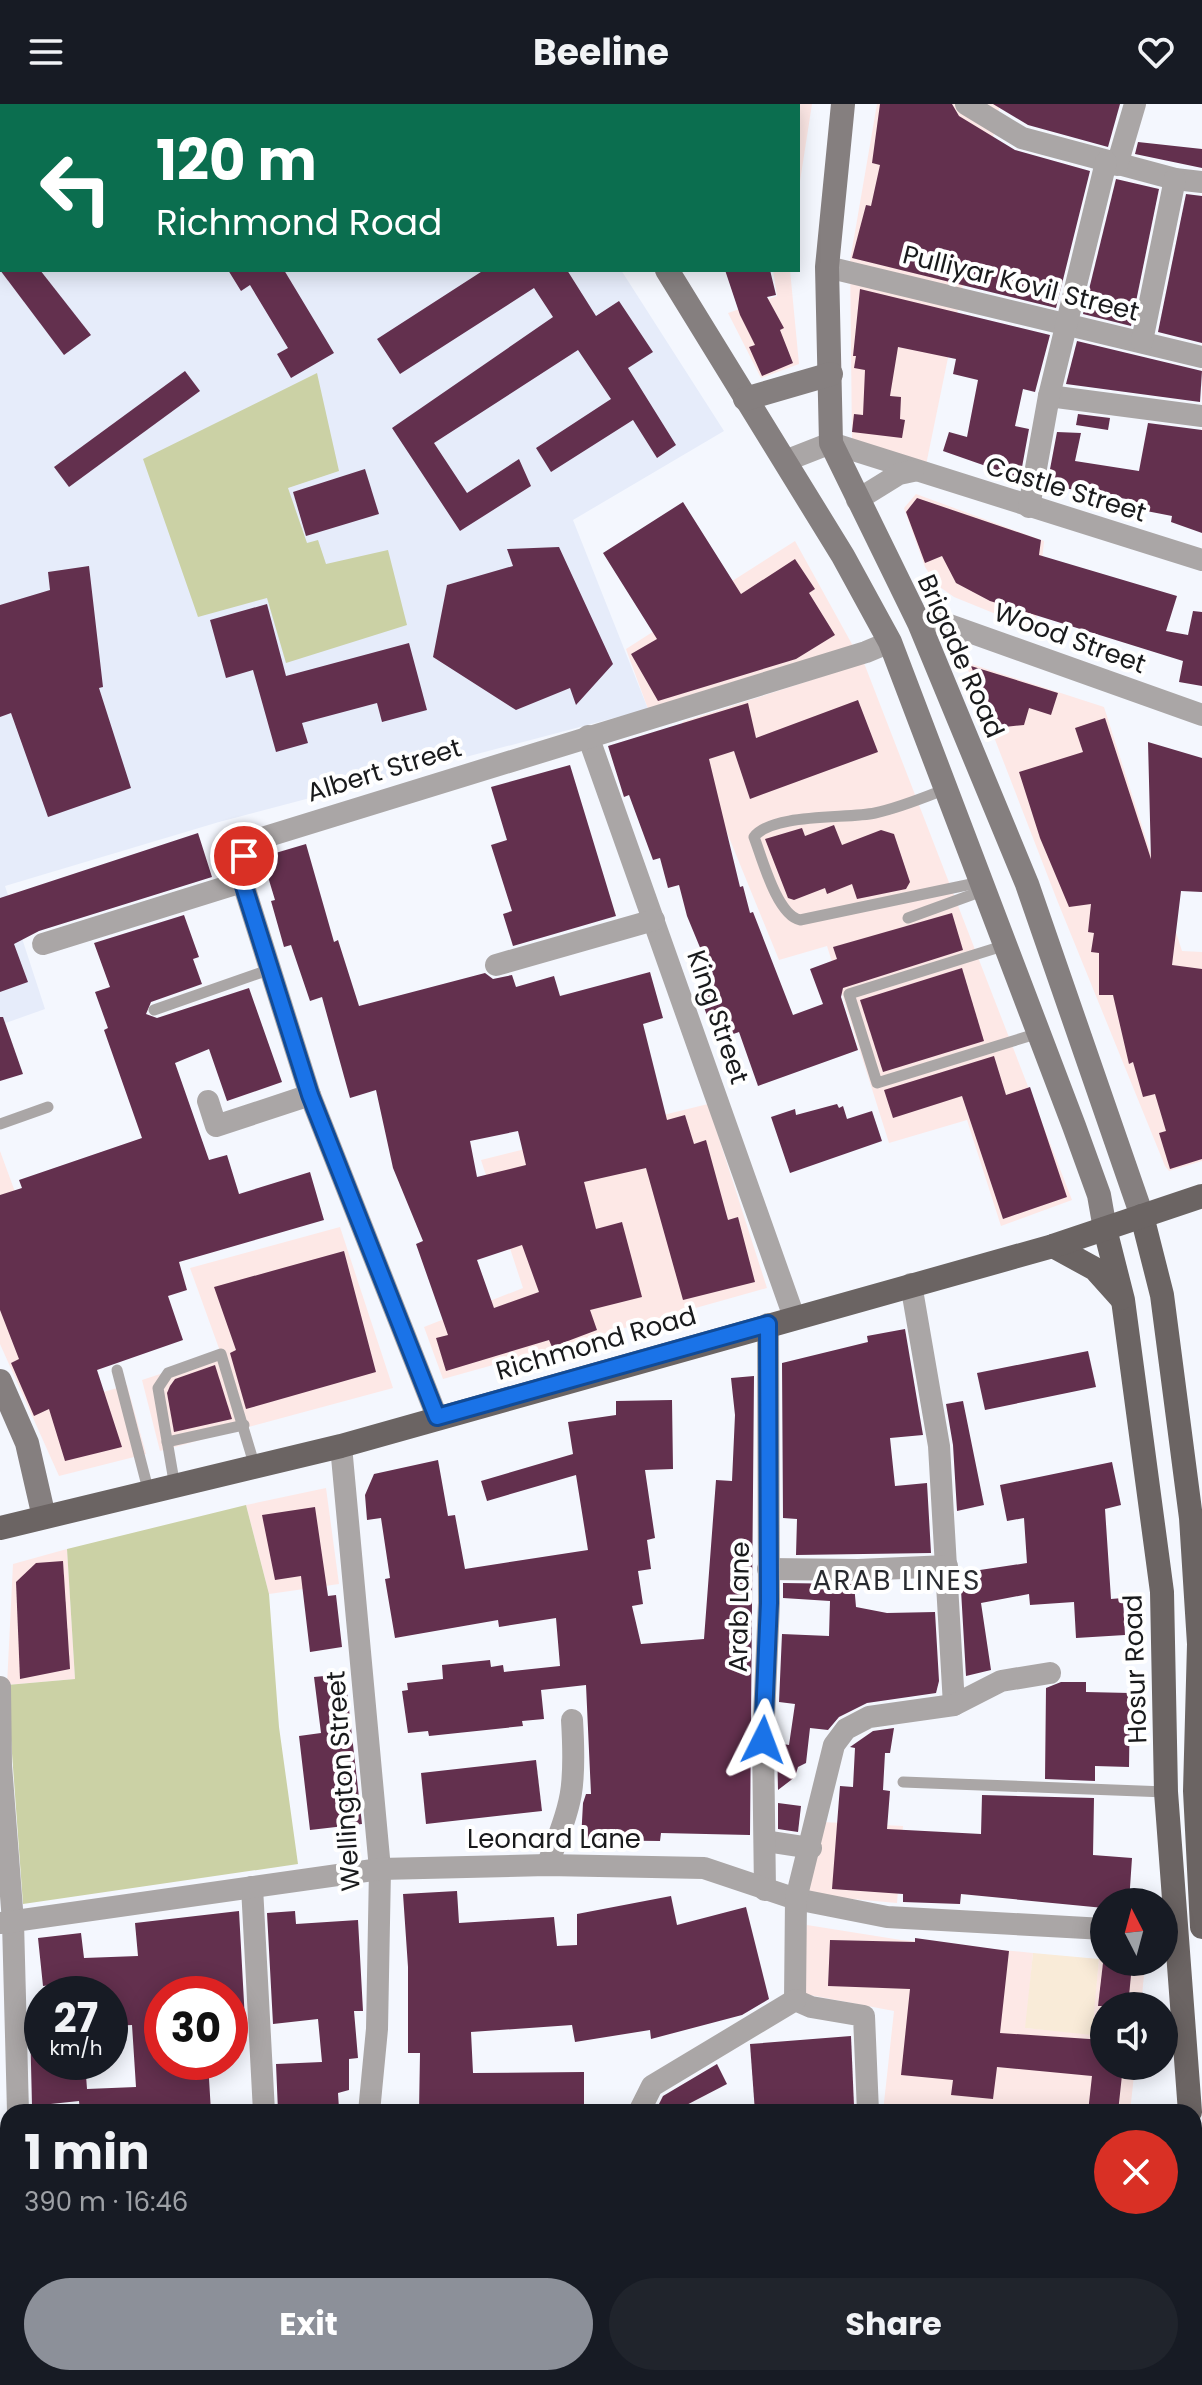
<!DOCTYPE html>
<html lang="en">
<head>
<meta charset="utf-8">
<style>
	:root { --surface:#171b24; --page:#20242c; --text:#f1f3f6; --muted:#9ea1a6; --accent:#8c9099 }
	body { margin:0; font-family:Poppins,sans-serif; background:var(--page); color:var(--text); height:100vh; display:flex; flex-direction:column; font-size:30px; white-space:nowrap }
	* { box-sizing:border-box; margin:0 }
	p { font-size:26px; color:var(--muted) }
	.icon { flex:none; width:44px; height:44px; fill:none; stroke:currentColor; stroke-width:2; stroke-linecap:round; stroke-linejoin:round }
	.map { position:relative; flex:1; overflow:hidden }
	.sheet { position:absolute; left:0px; top:2000px; width:1202px; height:282px; display:flex; flex-direction:column; background:var(--surface); border-radius:24px 24px 0 0; box-shadow:0 4px 20px #0003 }
	.sheet>* { flex:none }
	.guide { position:absolute; left:0px; top:0px; width:800px; height:168px; box-shadow:0 4px 20px #0003; background:#0b6e4f; color:#fff; overflow:hidden }
	.needle { width:52px; rotate:354deg }
	.controls { position:absolute; left:1090px; top:1784px; display:grid; gap:16px }
	.controls a { display:grid; place-items:center; width:88px; height:88px; border-radius:50%; background:var(--surface); box-shadow:0 4px 20px #0003; font-size:40px }
	.speed { position:absolute; left:24px; top:1872px; display:flex; gap:16px; font-size:40px; font-weight:700; text-align:center }
	.speed>* { display:grid; place-content:center; width:104px; height:104px; border-radius:50%; background:var(--surface); box-shadow:0 4px 20px #0003; line-height:1 }
	.speed small { font-size:20px; font-weight:400 }
	.speed .limit { border:12px solid #d22; background:#fff; color:#111 }
	.pin { position:absolute; display:grid; place-items:center; width:68px; height:68px; color:#fff; margin:-34px; border:4px solid #fff; border-radius:50%; box-shadow:0 2px 8px #0007 }
	.me { position:absolute; width:88px; margin:-44px; rotate:3deg; stroke-linejoin:round; filter:drop-shadow(0 0 6px #0008) }
	.turn { display:flex; align-items:center; gap:28px; height:168px; padding:0 24px; font-size:36px }
	.turn .icon { width:104px; height:104px; stroke-width:2.5 }
	.turn b { display:block; font-size:56px; line-height:68px }
	.round { display:grid; place-items:center; flex:none; width:84px; height:84px; border-radius:42px; background:var(--page) }
	.headline { display:flex; align-items:center; justify-content:space-between; height:136px; padding:0 24px }
	h1 { font-size:48px; font-weight:700; line-height:60px }
	.button { display:flex; gap:16px; margin-top:auto; padding:16px 24px }
	.button a { flex:1; height:92px; border-radius:48px; background:var(--accent); color:#fff; font-size:32px; font-weight:700; line-height:92px; text-align:center }
	.button a+a { background:var(--page); color:var(--text) }
	header { display:flex; justify-content:space-between; align-items:center; height:104px; padding:0 24px; background:var(--surface); font-size:36px; font-weight:700 }
	.map>svg:first-child { display:block }
	.commercial { fill:#fde8e6 }
	.industrial { fill:#f9ebd8 }
	.built { fill:#e6ecfa }
	.green { fill:#cbd1a5 }
	.building { fill:#63304e; fill-rule:evenodd }
	.lines { fill:none; stroke-linecap:round; stroke-linejoin:round }
	.lane { stroke:#aaa6a6; stroke-width:11 }
	.street { stroke:#aaa6a6; stroke-width:22 }
	.secondary { stroke:#857f7f; stroke-width:24 }
	.primary { stroke:#6b6463; stroke-width:24 }
	.route-casing { stroke:#114b97; stroke-width:20 }
	.route { stroke:#1a73e8; stroke-width:14 }
	.labels { text-anchor:middle; dominant-baseline:central; stroke-width:8; stroke-linejoin:round; paint-order:stroke }
	.street-label { font-size:26px; fill:#191a1c; stroke:#fff }
	.neighbourhood-label { font-size:28px; letter-spacing:2px; fill:#2a2c31; stroke:#fff }
</style>
</head>
<body>
<header><svg class="icon" aria-label="menu" viewBox="0 0 24 24"><path d="M4 6h16M4 12h16M4 18h16"/></svg>Beeline<svg class="icon" aria-label="heart" viewBox="0 0 24 24"><path d="M12 20l-8-8c-3-5 5-10 8-4 3-6 11-1 8 4z"/></svg></header>
<div class="map">
<svg width="1202" height="2281" viewBox="0 0 1202 2281">
	<rect width="100%" height="100%" fill="#f4f7fe"/>
	<g class="commercial">
		<polygon points="607,0 812,0 798,90 798,2"/>
		<polygon points="877,0 1000,0 926,361 852,335 850,157"/>
		<polygon points="773,166 790,166 799,260 761,274 728,209 777,192"/>
		<polygon points="916,390 1044,437 1035,526 954,493 937,481 925,463 904,404"/>
		<polygon points="795,437 853,542 648,605 626,545"/>
		<polygon points="965,558 1104,603 1182,847 1202,848 1202,1057 1169,1067 1165,1062 1057,796"/>
		<polygon points="864,559 1072,1096 1001,1122 967,1016 889,1039 827,842 779,856 682,618"/>
		<polygon points="708,1000 767,1184 443,1275 424,1223 523,1184 481,1056"/>
		<polygon points="0,1047 90,1292 127,1281 146,1350 59,1372 0,1240"/>
		<polygon points="340,1123 393,1284 160,1347 142,1276 221,1250 190,1164"/>
		<polygon points="326,1384 339,1480 269,1490 246,1401"/>
		<polygon points="67,1445 75,1575 7,1581 13,1460"/>
		<polygon points="822,1718 903,1722 897,1799 808,1791"/>
		<polygon points="807,1821 901,1836 1033,1849 1026,1924 1091,1930 1099,1855 1145,1860 1141,1902 1104,1902 1104,1962 1135,1962 1130,2008 883,2008 894,1907 799,1889"/>
	</g>
	<polygon class="industrial" points="1033,1849 1099,1855 1092,1931 1025,1924"/>
	<polygon class="built" points="0,0 514,0 2,2 2,166 621,166 724,327 573,416 648,605 219,718 5,782 45,905 0,921"/>
	<g class="green">
		<polygon points="317,269 339,367 288,384 307,439 318,436 326,460 388,446 407,521 286,559 267,494 198,513 143,355"/>
		<polygon points="246,1401 269,1490 279,1623 298,1760 23,1800 7,1581 75,1575 67,1445"/>
		<polygon points="968,2274 1187,2274 1188,2281 967,2281"/>
	</g>
	<g class="building">
		<polygon points="880,0 952,0 959,12 1015,46 1090,67 1056,204 852,154 866,101 871,102 880,61 872,59"/>
		<polygon points="993,0 1120,0 1108,43 1028,21"/>
		<polygon points="1138,38 1202,45 1202,64 1135,50"/>
		<polygon points="1116,75 1159,85 1131,222 1083,210"/>
		<polygon points="1186,90 1202,92 1202,239 1158,228"/>
		<polygon points="0,166 40,166 91,231 64,251"/>
		<polygon points="228,166 284,166 334,249 291,274 277,250 288,244 250,181 241,187"/>
		<polygon points="484,166 567,166 596,212 619,197 653,248 628,264 676,341 657,354 633,316 551,368 536,344 611,295 578,246 434,339 467,389 519,355 531,382 460,427 392,324 553,213 534,184 400,270 377,235"/>
		<polygon points="725,166 770,166 776,191 767,193 784,224 780,226 793,259 762,272 749,243 755,241 740,211"/>
		<polygon points="860,185 1050,231 1035,288 1023,285 1015,322 1029,325 1020,374 943,347 949,328 967,333 978,276 953,270 956,255 898,243 890,292 901,293 900,315 905,316 902,334 852,328 854,310 863,311 865,266 854,264 856,252 853,252"/>
		<polygon points="1077,237 1202,267 1200,298 1066,280"/>
		<polygon points="185,267 200,287 69,383 54,363"/>
		<polygon points="1078,310 1110,314 1108,326 1076,321"/>
		<polygon points="1148,319 1202,326 1202,429 1171,418 1172,412 1131,404 1132,396 1047,381 1057,328 1081,329 1075,357 1139,367"/>
		<polygon points="365,365 379,410 306,432 293,388"/>
		<polygon points="917,394 1041,436 1039,451 1177,492 1166,527 1188,531 1193,507 1202,508 1202,582 1179,578 1183,557 990,497 956,479 942,452 925,459 906,408"/>
		<polygon points="683,398 741,490 795,455 815,485 809,489 835,531 796,555 658,597 631,550 657,535 603,449"/>
		<polygon points="559,443 613,560 576,601 570,584 516,606 433,553 447,481 513,462 507,445"/>
		<polygon points="89,462 103,583 99,584 131,684 48,713 11,609 0,613 0,501 50,486 48,468"/>
		<polygon points="267,500 286,572 409,539 427,606 382,618 377,599 302,619 308,639 276,648 253,566 226,574 210,516"/>
		<polygon points="971,562 1058,589 1051,611 1029,604 1024,621 995,624"/>
		<polygon points="858,596 878,648 750,695 734,647 709,655 740,783 743,782 750,809 753,808 793,911 823,900 810,865 837,855 833,843 952,809 963,846 843,884 841,893 858,946 758,982 739,928 719,935 717,929 714,931 696,881 713,875 687,812 679,781 668,784 660,754 653,756 629,691 624,693 608,642 748,599 756,634"/>
		<polygon points="1105,614 1151,755 1148,638 1202,654 1202,788 1181,787 1172,861 1202,865 1202,1055 1170,1065 1159,1029 1166,1027 1155,990 1143,993 1133,958 1129,960 1113,891 1099,891 1099,849 1091,848 1094,829 1088,828 1091,800 1069,803 1040,734 1019,668 1083,648 1075,624"/>
		<polygon points="570,661 616,812 513,842 503,810 512,807 491,741 507,736 491,683"/>
		<polygon points="834,721 842,741 881,726 894,730 910,778 906,785 857,795 852,780 827,790 825,784 794,796 788,794 765,735 802,724 805,732"/>
		<polygon points="198,729 212,773 39,827 14,840 28,878 0,888 0,794"/>
		<path d="M 306,740 L 334,838 L 338,836 L 359,902 L 485,869 L 493,875 L 512,871 L 516,883 L 554,872 L 560,892 L 650,868 L 663,914 L 643,920 L 667,1016 L 685,1011 L 694,1040 L 706,1036 L 728,1116 L 738,1113 L 755,1178 L 683,1196 L 646,1064 L 584,1078 L 596,1125 L 622,1118 L 642,1193 L 590,1206 L 597,1226 L 552,1243 L 549,1236 L 446,1267 L 436,1234 L 448,1231 L 416,1140 L 423,1137 L 393,1064 L 376,986 L 350,994 L 322,893 L 310,897 L 291,841 L 284,843 L 271,797 L 275,796 L 262,753 ZM 518,1027 L 526,1061 L 477,1073 L 470,1037 ZM 522,1141 L 539,1188 L 494,1204 L 477,1156 Z"/>
		<polygon points="184,811 199,853 193,855 202,880 151,898 146,910 157,914 249,884 282,978 227,997 209,945 175,959 209,1056 227,1051 239,1090 310,1068 324,1116 179,1158 187,1186 168,1192 183,1236 97,1266 122,1343 65,1357 49,1305 34,1312 11,1259 19,1255 0,1206 0,1091 22,1084 19,1076 142,1034 104,926 108,924 95,888 110,883 94,839"/>
		<polygon points="962,864 984,937 883,968 860,896"/>
		<polygon points="0,913 3,913 23,970 0,977"/>
		<polygon points="994,952 1006,991 1030,983 1067,1093 1003,1115 962,992 893,1014 884,986"/>
		<polygon points="837,1000 839,1004 843,1002 847,1015 872,1007 882,1037 790,1069 771,1013 795,1005 796,1011"/>
		<polygon points="344,1147 376,1268 246,1305 230,1249 236,1246 214,1183"/>
		<polygon points="905,1225 923,1331 890,1334 895,1382 927,1379 931,1449 796,1451 797,1415 783,1414 782,1259 868,1238 867,1232"/>
		<polygon points="1088,1247 1096,1283 985,1306 977,1269"/>
		<polygon points="215,1261 232,1315 174,1328 167,1289 170,1282 175,1275"/>
		<polygon points="754,1272 750,1731 661,1729 660,1737 581,1736 583,1699 586,1690 591,1690 586,1581 541,1586 544,1615 522,1617 523,1622 429,1632 428,1627 408,1629 402,1587 408,1586 407,1579 443,1575 442,1561 490,1556 491,1563 503,1561 504,1568 560,1562 556,1514 499,1523 498,1516 395,1534 385,1475 390,1474 381,1414 367,1416 365,1391 374,1370 438,1356 448,1412 455,1411 465,1465 588,1446 576,1371 487,1397 481,1377 573,1350 568,1318 616,1311 616,1297 672,1296 673,1365 645,1366 655,1434 647,1436 651,1465 638,1467 643,1500 632,1502 641,1540 704,1535 716,1376 732,1377 735,1311 731,1274"/>
		<polygon points="963,1297 984,1401 957,1407 953,1341 946,1300"/>
		<polygon points="1112,1358 1121,1401 1105,1405 1111,1495 1123,1494 1125,1531 1076,1534 1074,1498 1030,1501 1029,1490 981,1499 991,1566 966,1572 960,1469 1027,1459 1024,1414 1007,1417 1000,1381"/>
		<polygon points="315,1403 328,1492 336,1491 342,1543 310,1548 301,1472 275,1476 262,1411"/>
		<polygon points="63,1457 70,1565 20,1575 16,1478 36,1459"/>
		<polygon points="783,1479 854,1480 856,1503 887,1509 935,1508 939,1577 936,1589 867,1599 839,1613 828,1626 810,1624 806,1659 798,1663 795,1673 778,1686 777,1639 789,1641 795,1600 779,1598 782,1530 829,1532 830,1497 783,1494"/>
		<polygon points="345,1570 362,1720 310,1726 299,1632 321,1629 314,1573"/>
		<polygon points="1061,1578 1086,1578 1086,1588 1130,1589 1129,1663 1095,1662 1095,1677 1045,1675 1046,1584"/>
		<polygon points="894,1624 890,1649 885,1649 883,1686 890,1687 887,1725 981,1730 982,1691 1094,1694 1093,1751 1132,1754 1129,1798 1104,1798 1104,1804 961,1790 960,1800 903,1798 903,1790 832,1785 840,1682 853,1683 855,1644 850,1643 873,1627"/>
		<polygon points="536,1656 542,1707 426,1720 421,1669"/>
		<polygon points="778,1699 801,1702 798,1728 778,1725"/>
		<polygon points="457,1787 459,1819 554,1813 557,1842 577,1841 577,1810 671,1792 677,1821 746,1803 769,1895 742,1911 651,1935 650,1926 575,1938 572,1921 471,1928 473,1969 584,1968 584,2008 419,2008 420,1949 408,1949 408,1863 403,1790"/>
		<polygon points="239,1807 246,1935 233,1936 230,1890 162,1890 162,1958 208,1958 211,2008 181,2008 181,2005 80,2008 79,1997 32,2002 30,1918 42,1917 42,1958 85,1958 87,1985 136,1983 132,1921 110,1922 110,1890 90,1890 89,1877 43,1882 38,1834 81,1829 84,1854 138,1852 135,1819"/>
		<polygon points="295,1807 296,1820 358,1816 363,1907 354,1907 358,1954 349,1955 349,1986 338,1989 339,2005 278,2007 276,1960 322,1958 318,1915 273,1920 267,1809"/>
		<polygon points="915,1834 1009,1847 1000,1929 1104,1936 1104,1962 1123,1962 1118,2008 1088,2008 1092,1972 997,1963 993,1995 951,1991 953,1976 901,1971 910,1885 828,1882 830,1836 915,1838"/>
		<polygon points="1103,1859 1132,1861 1128,1902 1098,1902"/>
		<polygon points="851,1932 854,2002 755,2008 750,1940"/>
		<polygon points="717,1960 727,1980 673,2008 663,2008 659,2000 663,1992"/>
	</g>
	<g class="lines">
		<g class="lane">
			<polyline points="132,0 132,2"/>
			<polyline points="212,0 213,2"/>
			<polyline points="55,2 58,0"/>
			<polyline points="373,2 376,0"/>
			<polyline points="762,2 762,0"/>
			<polyline points="0,40 2,39"/>
			<path d="M 946,685 C 923,694 899,704 875,709 C 847,715 772,709 754,733 C 762,754 777,811 800,816 L 981,778"/>
			<polyline points="908,814 985,786"/>
			<polyline points="1006,841 849,890 877,979 1039,929"/>
			<polyline points="154,906 271,865"/>
			<polyline points="0,1020 48,1003"/>
			<polyline points="117,1266 149,1389"/>
			<polyline points="167,1338 244,1321"/>
			<polyline points="175,1383 158,1284 168,1269 221,1250 255,1363"/>
			<polyline points="903,1678 1166,1688"/>
		</g>
		<g class="street">
			<polyline points="966,0 1022,34 1175,75 1202,78"/>
			<polyline points="1117,61 1135,0"/>
			<polyline points="827,163 1202,253"/>
			<polyline points="1142,237 1175,75"/>
			<polyline points="1049,292 1202,312"/>
			<polyline points="785,357 831,339 1202,456"/>
			<polyline points="857,396 899,370 913,367"/>
			<polyline points="1029,403 1049,292 1106,58"/>
			<polyline points="919,519 944,519 1202,611"/>
			<polyline points="588,632 794,1213"/>
			<polyline points="43,840 242,778"/>
			<polyline points="496,861 654,816"/>
			<polyline points="208,997 216,1022 310,991"/>
			<polyline points="911,1180 939,1342 954,1601"/>
			<polyline points="437,1313 310,991 241,773 244,752 252,737 866,548 890,538"/>
			<polyline points="341,1342 380,1765 377,1925 369,2008"/>
			<polyline points="768,1465 858,1466 947,1462"/>
			<polyline points="0,1583 1,1661 13,1818 18,2008"/>
			<polyline points="765,1737 811,1744"/>
			<path d="M 547,1761 C 573,1700 576,1682 572,1616"/>
			<polyline points="252,1783 264,2008"/>
			<polyline points="765,1786 763,1636 769,1499 768,1220"/>
			<polyline points="0,1819 380,1765 547,1761 704,1764 796,1795 887,1813 1104,1825"/>
			<polyline points="795,1896 796,1795 834,1641 846,1625 869,1613 954,1601 1001,1577 1050,1569"/>
			<polyline points="795,1896 811,1903 864,1912 868,2008"/>
			<polyline points="639,2008 652,1982 795,1896"/>
			<polyline points="0,2098 8,2101"/>
			<polyline points="0,2182 8,2152"/>
			<polyline points="454,2274 466,2281"/>
			<polyline points="886,2274 886,2281"/>
			<polyline points="118,2281 119,2274"/>
			<polyline points="361,2281 362,2274"/>
			<polyline points="596,2281 599,2274"/>
		</g>
		<g class="secondary">
			<polyline points="565,0 566,2"/>
			<polyline points="843,0 827,163 831,339 919,519 1027,780 1142,1112"/>
			<polyline points="667,166 843,452 890,538 1074,1022 1099,1091 1105,1125"/>
			<polyline points="745,295 831,270"/>
			<polyline points="0,1277 27,1339 44,1413"/>
		</g>
		<g class="primary">
			<polyline points="1142,1112 1162,1191 1191,1414 1199,1540 1195,1687 1202,1823"/>
			<polyline points="1105,1125 1123,1196 1162,1488 1166,1688 1190,2008"/>
			<polyline points="1053,1142 1095,1165 1121,1194"/>
			<polyline points="0,1424 341,1342 1053,1142 1202,1092"/>
			<polyline points="1194,2038 1202,2091"/>
		</g>
	</g>
	<g class="lines">
		<g class="route-casing">
			<polyline id="route" points="244,752 241,773 310,991 437,1313 768,1220 769,1499 763,1636"/>
		</g>
		<use href="#route" class="route"/>
	</g>
	<g class="labels">
		<g class="street-label">
			<text transform="translate(1021 179) rotate(14)">Pulliyar Kovil Street</text>
			<text transform="translate(1066 385) rotate(17)">Castle Street</text>
			<text transform="translate(1070 534) rotate(20)">Wood Street</text>
			<text transform="translate(961 552) rotate(66)">Brigade Road</text>
			<text transform="translate(384 666) rotate(-17)">Albert Street</text>
			<text transform="translate(718 913) rotate(71)">King Street</text>
			<text transform="translate(596 1239) rotate(-16)">Richmond Road</text>
			<text transform="translate(739 1503) rotate(-89)">Arab Lane</text>
			<text transform="translate(1135 1565) rotate(-92)">Hosur Road</text>
			<text transform="translate(343 1677) rotate(-94)">Wellington Street</text>
			<text x="554" y="1735">Leonard Lane</text>
		</g>
		<g class="neighbourhood-label">
			<text x="897" y="1476">ARAB LINES</text>
		</g>
	</g>
</svg>
<div class="controls">
<a><svg class="needle" viewBox="-14 -14 28 28"><path d="M0-13l5 13h-10z" fill="#e53935"/><path d="M0 13l5-13h-10z" fill="#9ea1a6"/></svg></a>
<a><svg class="icon" aria-label="sound" viewBox="0 0 24 24"><path d="M4 9h4l5-4v14l-5-4H4zM17 9q2 3 0 6"/></svg></a>
</div>
<div class="speed"><div>27<small>km/h</small></div><div class="limit">30</div></div>
<div class="pin" style="left:244px;top:752px;background:#d93025"><svg class="icon" aria-label="arrive" viewBox="0 0 24 24"><path d="M6 21V4h12l-3 4 3 4H6"/></svg></div>
<svg class="me" style="left:763px;top:1636px" viewBox="-20 -20 40 40"><path d="M0-17L14 15 0 8-14 15z" fill="#1a73e8" stroke="#fff" stroke-width="4"/></svg>
<div class="guide">
<div class="turn"><svg class="icon" aria-label="left" viewBox="0 0 24 24"><path d="M17 20v-9H6M10 6l-5 5 5 5"/></svg><div><b>120 m</b>Richmond Road</div></div>
</div>
<section class="sheet">
<div class="headline"><div><h1>1 min</h1><p>390 m · 16:46</p></div><a class="round" style="background:#d93025;color:#fff"><svg class="icon" aria-label="close" viewBox="0 0 24 24"><path d="M6 6l12 12M18 6L6 18"/></svg></a></div>
<div class="button"><a>Exit</a><a>Share</a></div>
</section>
</div>
</body>
</html>
